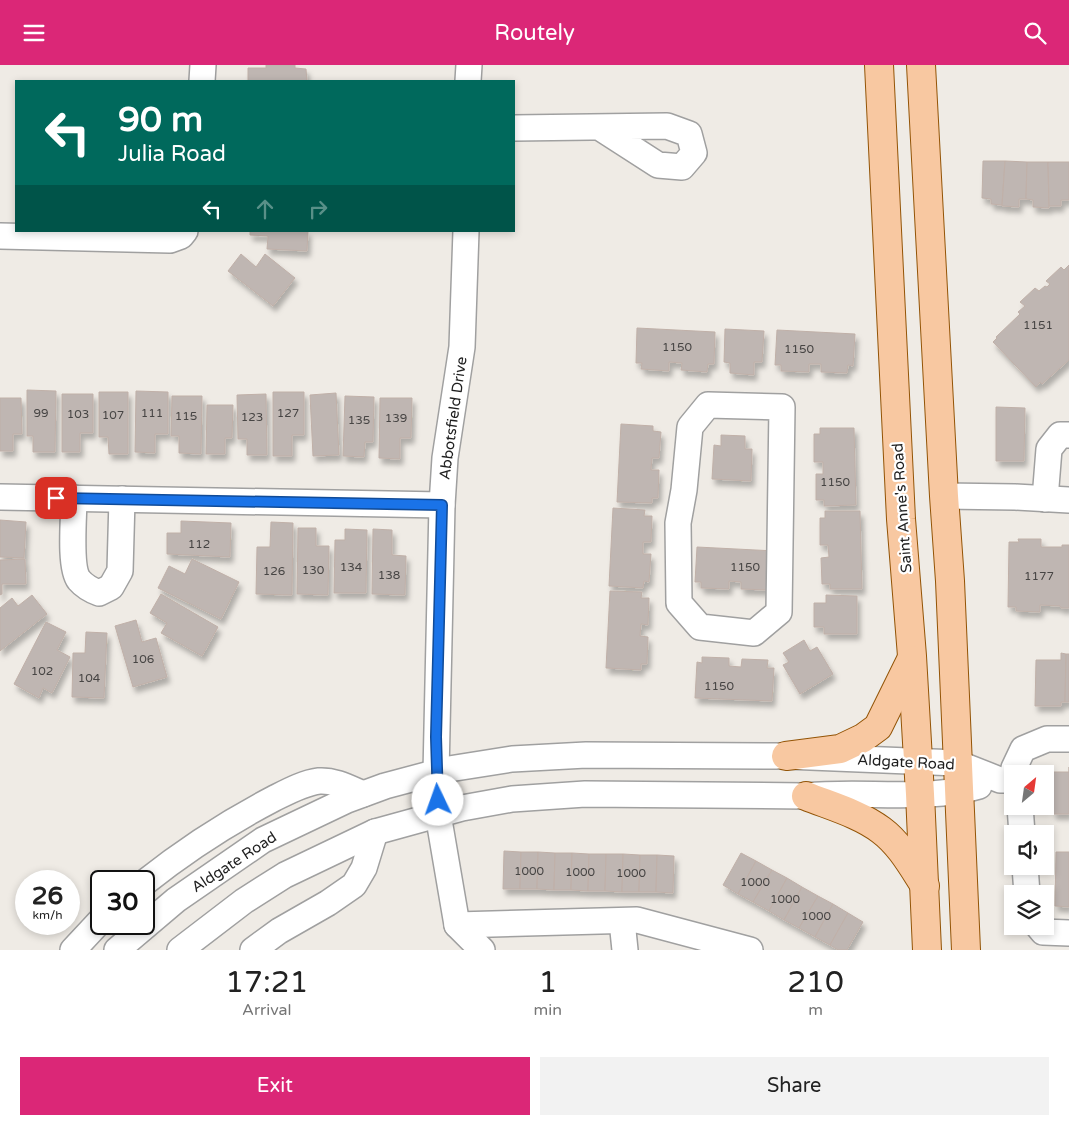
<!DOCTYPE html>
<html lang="en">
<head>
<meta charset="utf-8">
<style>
	:root { --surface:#fff; --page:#f2f2f2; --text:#222; --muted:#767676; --accent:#db2777 }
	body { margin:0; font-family:"Varela Round",sans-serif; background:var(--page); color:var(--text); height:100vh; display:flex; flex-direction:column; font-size:19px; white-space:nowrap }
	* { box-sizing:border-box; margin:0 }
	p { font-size:16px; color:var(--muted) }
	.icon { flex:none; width:28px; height:28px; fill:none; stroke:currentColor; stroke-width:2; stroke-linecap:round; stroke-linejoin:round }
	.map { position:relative; height:885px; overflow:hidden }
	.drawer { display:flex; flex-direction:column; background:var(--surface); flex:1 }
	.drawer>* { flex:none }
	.top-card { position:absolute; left:15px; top:15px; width:500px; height:152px; border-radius:0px; box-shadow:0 2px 8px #0003; background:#00695c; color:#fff; overflow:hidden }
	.needle { width:32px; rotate:29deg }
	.fabs { position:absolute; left:1004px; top:700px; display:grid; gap:10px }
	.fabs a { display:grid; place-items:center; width:50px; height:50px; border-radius:0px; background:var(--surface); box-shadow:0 2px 8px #0003; font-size:25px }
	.speed { position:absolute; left:15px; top:805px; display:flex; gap:10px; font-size:25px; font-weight:700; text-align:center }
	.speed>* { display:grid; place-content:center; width:65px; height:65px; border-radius:50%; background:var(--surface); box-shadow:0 2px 8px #0003; line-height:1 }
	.speed small { font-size:12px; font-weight:400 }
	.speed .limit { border:2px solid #111; border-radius:8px; background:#fff; color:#111 }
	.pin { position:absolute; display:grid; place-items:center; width:42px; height:42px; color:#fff; margin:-21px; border-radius:10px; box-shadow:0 2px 8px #0006 }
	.me { position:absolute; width:55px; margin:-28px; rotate:357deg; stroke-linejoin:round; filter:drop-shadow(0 0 4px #0008) }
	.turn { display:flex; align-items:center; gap:18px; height:105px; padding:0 20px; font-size:22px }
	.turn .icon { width:65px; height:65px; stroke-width:2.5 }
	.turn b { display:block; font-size:35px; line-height:42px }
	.lanes { display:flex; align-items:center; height:48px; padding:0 20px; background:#0003; justify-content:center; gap:25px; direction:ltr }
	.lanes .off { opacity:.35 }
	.eta { display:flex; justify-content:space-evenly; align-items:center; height:85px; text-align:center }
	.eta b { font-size:30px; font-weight:600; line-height:35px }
	.action { display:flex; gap:10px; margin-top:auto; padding:10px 20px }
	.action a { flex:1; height:58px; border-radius:0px; background:var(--accent); color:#fff; font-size:20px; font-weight:600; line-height:58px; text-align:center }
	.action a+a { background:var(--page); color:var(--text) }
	header { display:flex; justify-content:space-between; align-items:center; height:65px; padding:0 20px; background:var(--accent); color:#fff; font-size:22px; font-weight:600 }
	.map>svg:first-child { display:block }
	.building { fill:#bfb6b2; stroke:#c0b0a8; filter:url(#shadow) }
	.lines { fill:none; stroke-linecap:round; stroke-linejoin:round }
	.minor-casing { stroke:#a0a0a0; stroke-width:28 }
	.major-casing { stroke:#935406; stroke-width:30 }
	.minor { stroke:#fff; stroke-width:25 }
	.major { stroke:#f8c8a1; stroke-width:28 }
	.route-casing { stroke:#114b97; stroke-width:12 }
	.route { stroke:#1a73e8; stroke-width:9 }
	.labels { text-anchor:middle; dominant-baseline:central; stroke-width:4.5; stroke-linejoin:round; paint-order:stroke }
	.number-label { font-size:12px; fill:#474544 }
	.street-label { font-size:15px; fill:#1f1f1f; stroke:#fff }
</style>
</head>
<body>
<header><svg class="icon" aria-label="menu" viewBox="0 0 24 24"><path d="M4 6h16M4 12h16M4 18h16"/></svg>Routely<svg class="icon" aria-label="search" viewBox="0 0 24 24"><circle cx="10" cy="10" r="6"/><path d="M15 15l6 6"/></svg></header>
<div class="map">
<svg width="1069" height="885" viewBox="0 0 1069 885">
	<defs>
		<filter id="shadow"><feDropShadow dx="3" dy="5.5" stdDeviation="2.5" flood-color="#0004"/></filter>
	</defs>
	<rect width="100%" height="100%" fill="#efebe5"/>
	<g class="building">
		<polygon points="266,0 295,0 295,3 306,4 307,16 248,16 248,3 266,3"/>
		<polygon points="983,96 1005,96 1002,140 991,139 991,134 982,133"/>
		<polygon points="1005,96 1027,97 1026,134 1019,134 1019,142 1002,141"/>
		<polygon points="1027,97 1048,97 1049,143 1033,142 1033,135 1026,134"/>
		<polygon points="1048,97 1069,97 1069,135 1061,135 1061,141 1049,141"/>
		<polygon points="250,166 308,166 307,186 267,184 268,171 250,170"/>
		<polygon points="241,189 256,202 265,189 295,213 273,241 228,206"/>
		<polygon points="1069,200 1069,295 1042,319 1040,317 1036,322 993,277 997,273 996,272 1020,249 1018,247 1025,241 1020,237 1035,223 1039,226 1045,221 1047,222 1050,219 1046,216 1061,202 1064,205"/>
		<polygon points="637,263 715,267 714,299 708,299 707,307 681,305 682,298 669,297 669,306 641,304 642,298 636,298"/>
		<polygon points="725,264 764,266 762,297 754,297 754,310 730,308 730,298 724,297"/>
		<polygon points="777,265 855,269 853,301 848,300 847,308 821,307 821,299 809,299 809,307 781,306 781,300 775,300"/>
		<polygon points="27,325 56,326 55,387 33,387 33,371 27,371"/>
		<polygon points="136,326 168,327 168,369 155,369 155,388 135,387"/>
		<polygon points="99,327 128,327 128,389 109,389 108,372 99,372"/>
		<polygon points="273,327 304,327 304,370 292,370 292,391 273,391"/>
		<polygon points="336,328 339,390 313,391 310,330"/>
		<polygon points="62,329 93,329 93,368 80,368 80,387 62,387"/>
		<polygon points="266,329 267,390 247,390 247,374 238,374 237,330"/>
		<polygon points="172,331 202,331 201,389 179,388 179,371 171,371"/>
		<polygon points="345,331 374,332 373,377 365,377 364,392 343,391"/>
		<polygon points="0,333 21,333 22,369 13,369 13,386 0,386"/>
		<polygon points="380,333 412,333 411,373 400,373 400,394 379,393"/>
		<polygon points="207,340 233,340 232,373 225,373 225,389 206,389"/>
		<polygon points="996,342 1025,343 1024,396 996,396"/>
		<polygon points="621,359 653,361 653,366 661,367 659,393 652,393 651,405 659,405 658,433 652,433 652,438 617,437"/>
		<polygon points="820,363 854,363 856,440 824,441 824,435 816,435 816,409 823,409 823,397 814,397 814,369 820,369"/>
		<polygon points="721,370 745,371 745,384 752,384 751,416 712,414 714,380 721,381"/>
		<polygon points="613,443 645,445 644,451 652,451 651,477 643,477 643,489 651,489 649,517 644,516 643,523 609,521"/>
		<polygon points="825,446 860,446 862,524 830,524 830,519 822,519 821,493 829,492 828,480 820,480 820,453 825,453"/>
		<polygon points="0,455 26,457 24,493 0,492"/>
		<polygon points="181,456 231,458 230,492 167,489 167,468 181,468"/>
		<polygon points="271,457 293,458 292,530 256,529 257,482 270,482"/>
		<polygon points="298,463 316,463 316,481 329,481 328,530 297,529"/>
		<polygon points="345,464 367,465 366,528 334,528 335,475 345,475"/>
		<polygon points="373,464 392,465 392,490 406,491 405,530 372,529"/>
		<polygon points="1018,474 1041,474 1041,482 1062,482 1062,480 1069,480 1069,543 1061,543 1060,541 1040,540 1040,547 1016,546 1016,542 1008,542 1009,477 1019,477"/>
		<polygon points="697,482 775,486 767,525 741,524 741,517 729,516 729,524 701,523 701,517 695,517"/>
		<polygon points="25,494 26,519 2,519 2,529 0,530 0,495"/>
		<polygon points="192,494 239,517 221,554 158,523 169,501 185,509"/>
		<polygon points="610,526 642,527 641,533 649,533 648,560 641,559 640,571 648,572 647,599 641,599 641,605 606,603"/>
		<polygon points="161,529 218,562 202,591 161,568 167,558 150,548"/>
		<polygon points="32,530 47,549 0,586 0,543 12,533 18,541"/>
		<polygon points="826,530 857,531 857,569 824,569 824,562 814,562 814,538 826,538"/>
		<polygon points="136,555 142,577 156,573 167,612 133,622 115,561"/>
		<polygon points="46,557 66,567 57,585 70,592 52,628 43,623 39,633 14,619"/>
		<polygon points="86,567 107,568 104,633 72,632 73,588 85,588"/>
		<polygon points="804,575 810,586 817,582 833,609 800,629 783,600 789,597 783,588"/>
		<polygon points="1061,588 1066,589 1065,637 1061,637 1061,641 1035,641 1036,595 1061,595"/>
		<polygon points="1066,589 1069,589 1069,637 1065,637"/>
		<polygon points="702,592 729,593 729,601 741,602 742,594 768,595 767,603 774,603 772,636 695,633 697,597 702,598"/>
		<polygon points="1069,702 1069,749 1053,749 1053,707 1069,707"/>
		<polygon points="504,786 521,787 520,824 503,824"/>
		<polygon points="521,787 538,787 537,824 520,824"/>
		<polygon points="538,787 555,788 554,825 537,824"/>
		<polygon points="1056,787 1069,787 1069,842 1055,841"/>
		<polygon points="555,788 572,788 571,825 554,825"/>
		<polygon points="572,788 589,789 588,826 571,825"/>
		<polygon points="741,788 756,796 738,829 723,820"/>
		<polygon points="589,789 606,789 605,826 588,826"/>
		<polygon points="606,789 623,789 622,827 605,826"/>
		<polygon points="623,789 640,790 639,827 622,827"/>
		<polygon points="640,790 657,790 656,827 639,827"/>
		<polygon points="657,790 674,791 673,828 656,827"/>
		<polygon points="756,796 772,805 753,837 738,829"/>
		<polygon points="772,805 787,813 769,846 753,837"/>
		<polygon points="787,813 802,822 784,855 769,846"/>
		<polygon points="802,822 818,831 799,863 784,855"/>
		<polygon points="818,831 833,839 815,872 799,863"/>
		<polygon points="833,839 848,848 830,880 815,872"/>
		<polygon points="848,848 863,857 847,885 838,885 830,880"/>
	</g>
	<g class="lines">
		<g class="minor-casing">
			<g id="minor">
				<polyline points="202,16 203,0"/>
				<polyline points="468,16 469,0"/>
				<polyline points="514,63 667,61 689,69 694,88 682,102 658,100 599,62"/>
				<polyline points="466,166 462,282 445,393 442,440 436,708 438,749 457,860 482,885"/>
				<polyline points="0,171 170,175 181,171 185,166"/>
				<polygon points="708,340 782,342 779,547 754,568 700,562 679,538 678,458 684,425 690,362"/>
				<polyline points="944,431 1015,432 1069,435"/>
				<polyline points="0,432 442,440"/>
				<path d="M 74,433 C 74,451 69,502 79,515 C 85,522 91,525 99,528 L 111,522 L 120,506 L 122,434"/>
				<polyline points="1045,434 1049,384 1060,370 1069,370"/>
				<polyline points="1013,709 1014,703 1023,684 1047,674 1069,674"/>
				<polyline points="1020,741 1022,769"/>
				<polyline points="1025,801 1027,829"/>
				<path d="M 144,818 C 184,786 227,758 273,734 C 287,727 303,718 319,716 C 335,715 349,723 363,729"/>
				<polyline points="622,856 625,885"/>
				<polyline points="457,860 637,855 750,885"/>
				<polyline points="1038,861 1043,867 1069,868"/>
				<polyline points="73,885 101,855"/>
				<polyline points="117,885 176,835 263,775 347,735 385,721 449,704 512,694 586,690 786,691 957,698 1000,715 1012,715"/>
				<path d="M 180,885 L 244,836 L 285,810 L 375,767 L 462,743 L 512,734 L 585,729 L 806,731 C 862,725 926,737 979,721"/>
				<polyline points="253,885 279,866 328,838 354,820 364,803 375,767"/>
			</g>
		</g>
		<g class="major-casing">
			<g id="major">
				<polyline points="879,0 901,454 912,591 920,729 927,885"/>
				<polyline points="921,0 944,431 950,516 966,885"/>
				<polyline points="786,691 840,684 863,673 878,662 911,595"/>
				<path d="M 806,731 C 831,741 860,749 881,765 C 900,779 912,801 925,821"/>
			</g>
		</g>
		<use href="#minor" class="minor"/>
		<use href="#major" class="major"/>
	</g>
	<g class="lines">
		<g class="route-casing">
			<polyline id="route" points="56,433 442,440 436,672 438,735"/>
		</g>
		<use href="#route" class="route"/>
	</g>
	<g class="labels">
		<g class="number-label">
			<text x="1038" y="260">1151</text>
			<text x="677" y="282">1150</text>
			<text x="799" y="284">1150</text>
			<text x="41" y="348">99</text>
			<text x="152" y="348">111</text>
			<text x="288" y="348">127</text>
			<text x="78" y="349">103</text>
			<text x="113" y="350">107</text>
			<text x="186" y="351">115</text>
			<text x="252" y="352">123</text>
			<text x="396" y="353">139</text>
			<text x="359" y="355">135</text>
			<text x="835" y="417">1150</text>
			<text x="199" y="479">112</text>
			<text x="351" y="502">134</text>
			<text x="745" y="502">1150</text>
			<text x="313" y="505">130</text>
			<text x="274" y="506">126</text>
			<text x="389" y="510">138</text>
			<text x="1039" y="511">1177</text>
			<text x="143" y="594">106</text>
			<text x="42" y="606">102</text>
			<text x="89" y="613">104</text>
			<text x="719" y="621">1150</text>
			<text x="529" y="806">1000</text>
			<text x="580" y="807">1000</text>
			<text x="631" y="808">1000</text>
			<text x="755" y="817">1000</text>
			<text x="785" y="834">1000</text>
			<text x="816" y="851">1000</text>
		</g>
		<g class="street-label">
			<text transform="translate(453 353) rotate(-82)">Abbotsfield Drive</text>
			<text transform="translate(902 443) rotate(-94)">Saint Anne's Road</text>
			<text transform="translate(906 697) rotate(3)">Aldgate Road</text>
			<text transform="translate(234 797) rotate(-33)">Aldgate Road</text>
		</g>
	</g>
</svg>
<div class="fabs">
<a><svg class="needle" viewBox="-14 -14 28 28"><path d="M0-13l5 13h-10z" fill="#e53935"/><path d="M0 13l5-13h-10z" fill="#767676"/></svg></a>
<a><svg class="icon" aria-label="sound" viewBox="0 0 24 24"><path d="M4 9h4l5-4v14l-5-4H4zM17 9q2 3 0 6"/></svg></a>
<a><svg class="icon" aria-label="layers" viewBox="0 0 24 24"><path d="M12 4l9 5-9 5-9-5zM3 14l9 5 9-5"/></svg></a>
</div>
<div class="speed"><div>26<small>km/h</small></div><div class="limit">30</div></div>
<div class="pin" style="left:56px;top:433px;background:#d93025"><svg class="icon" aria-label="arrive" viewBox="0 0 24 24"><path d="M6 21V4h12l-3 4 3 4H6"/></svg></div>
<svg class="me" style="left:438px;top:735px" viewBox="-20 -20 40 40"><circle r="19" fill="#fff"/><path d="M0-13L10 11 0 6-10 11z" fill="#1a73e8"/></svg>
<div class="top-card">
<div class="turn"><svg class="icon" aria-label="left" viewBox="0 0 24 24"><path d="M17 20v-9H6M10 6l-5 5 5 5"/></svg><div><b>90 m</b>Julia Road</div></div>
<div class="lanes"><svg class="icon" aria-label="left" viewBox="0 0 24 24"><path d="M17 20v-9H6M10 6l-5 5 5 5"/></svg><svg class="icon off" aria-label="ahead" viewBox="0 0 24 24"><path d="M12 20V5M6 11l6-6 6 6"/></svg><svg class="icon off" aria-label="right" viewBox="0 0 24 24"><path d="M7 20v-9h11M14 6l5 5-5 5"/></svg></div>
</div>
</div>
<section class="drawer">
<div class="eta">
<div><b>17:21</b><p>Arrival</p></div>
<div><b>1</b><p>min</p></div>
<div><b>210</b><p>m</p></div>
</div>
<div class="action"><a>Exit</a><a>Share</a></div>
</section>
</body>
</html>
